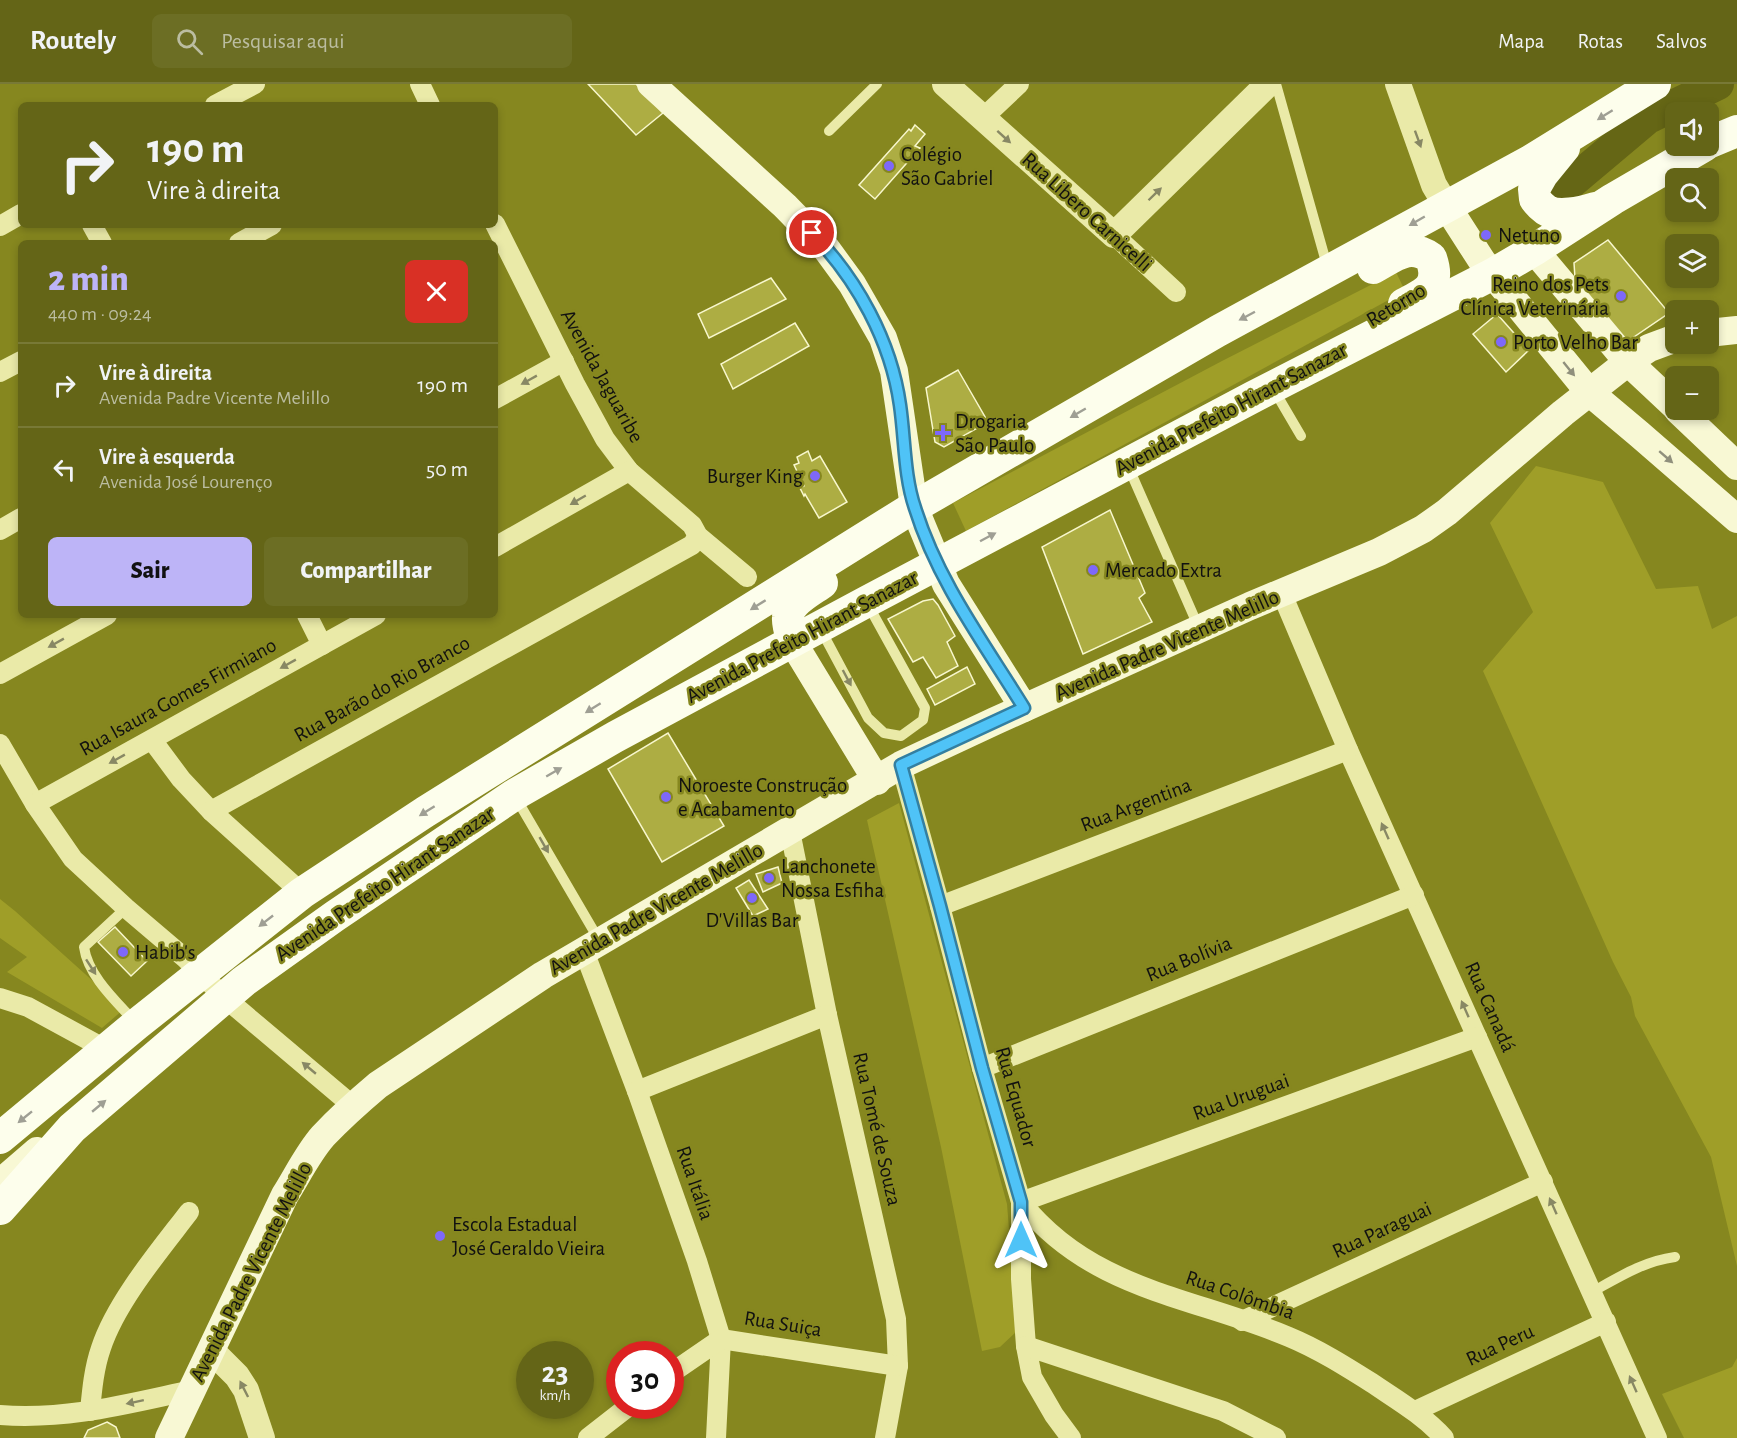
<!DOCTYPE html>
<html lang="pt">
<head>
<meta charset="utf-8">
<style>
	:root { --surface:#646517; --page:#6c6e24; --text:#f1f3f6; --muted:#bbbda1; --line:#787936; --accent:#bdb4f7 }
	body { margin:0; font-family:"Alegreya Sans",sans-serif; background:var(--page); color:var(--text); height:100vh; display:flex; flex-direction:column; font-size:22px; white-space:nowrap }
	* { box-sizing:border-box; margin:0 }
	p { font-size:20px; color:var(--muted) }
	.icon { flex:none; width:33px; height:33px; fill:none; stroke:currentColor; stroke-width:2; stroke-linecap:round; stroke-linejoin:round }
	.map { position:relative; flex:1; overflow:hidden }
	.drawer { position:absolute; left:18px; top:156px; width:480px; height:378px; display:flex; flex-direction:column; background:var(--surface); border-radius:9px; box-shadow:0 3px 9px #0003 }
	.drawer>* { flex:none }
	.hud { position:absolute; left:18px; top:18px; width:480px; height:126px; border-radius:9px; box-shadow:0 3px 9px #0003; background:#646517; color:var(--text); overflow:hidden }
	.fabs { position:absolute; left:1665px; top:18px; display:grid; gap:12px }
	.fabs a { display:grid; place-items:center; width:54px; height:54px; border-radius:9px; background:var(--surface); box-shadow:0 3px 9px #0003; font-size:30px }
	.speed { position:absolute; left:516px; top:1257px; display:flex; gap:12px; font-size:30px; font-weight:700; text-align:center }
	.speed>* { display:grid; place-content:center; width:78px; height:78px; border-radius:50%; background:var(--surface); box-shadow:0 3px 9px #0003; line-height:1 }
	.speed small { font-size:15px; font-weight:400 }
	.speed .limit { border:9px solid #d22; background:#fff; color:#111 }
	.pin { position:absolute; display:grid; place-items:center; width:51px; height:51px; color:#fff; margin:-26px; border:3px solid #fff; border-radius:50%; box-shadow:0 2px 6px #0007 }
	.me { position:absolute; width:66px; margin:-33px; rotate:0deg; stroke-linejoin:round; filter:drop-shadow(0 0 4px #0008) }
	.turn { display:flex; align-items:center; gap:21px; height:126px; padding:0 30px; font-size:27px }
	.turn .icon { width:78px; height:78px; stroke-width:2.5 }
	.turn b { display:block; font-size:42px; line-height:51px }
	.round { display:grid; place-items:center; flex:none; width:63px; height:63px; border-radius:9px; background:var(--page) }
	.summary { display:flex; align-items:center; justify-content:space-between; height:102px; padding:0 30px }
	h1 { font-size:36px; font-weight:800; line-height:45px; color:var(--accent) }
	.cta { display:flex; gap:12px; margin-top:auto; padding:12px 30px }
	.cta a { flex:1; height:69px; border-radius:9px; background:var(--accent); color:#111; font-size:24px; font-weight:800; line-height:69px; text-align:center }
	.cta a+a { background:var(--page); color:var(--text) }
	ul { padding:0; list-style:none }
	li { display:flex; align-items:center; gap:18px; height:84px; padding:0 30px; border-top:2px solid var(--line) }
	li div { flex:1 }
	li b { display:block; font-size:22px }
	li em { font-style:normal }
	header { display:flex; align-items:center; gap:36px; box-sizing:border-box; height:84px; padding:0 30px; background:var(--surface); border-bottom:2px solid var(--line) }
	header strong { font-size:28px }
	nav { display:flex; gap:33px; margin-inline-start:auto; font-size:21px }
	.search { width:420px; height:54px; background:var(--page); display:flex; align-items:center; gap:15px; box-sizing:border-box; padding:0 21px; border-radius:9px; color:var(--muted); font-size:22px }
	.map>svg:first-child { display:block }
	.green { fill:#9f9e28 }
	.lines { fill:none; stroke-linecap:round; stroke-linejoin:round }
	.river { stroke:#656615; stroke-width:32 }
	.building { fill:#adad43; stroke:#f8f7cd; stroke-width:1.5 }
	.service { stroke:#eaeaa8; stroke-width:10 }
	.minor { stroke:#eaeaa8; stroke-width:20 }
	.tertiary { stroke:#eaeaa8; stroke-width:26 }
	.secondary { stroke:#f8f8d4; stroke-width:28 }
	.primary { stroke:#fdfeec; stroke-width:32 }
	.oneway { fill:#9f9f94 }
	.oneway2 { fill:#888864 }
	.oneway3 { fill:#90907c }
	.route-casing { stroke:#337fa1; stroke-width:15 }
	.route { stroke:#4fc3f7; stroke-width:10 }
	.poi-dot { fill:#7e68f9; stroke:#86871f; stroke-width:2 }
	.labels { text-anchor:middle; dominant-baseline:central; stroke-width:5; stroke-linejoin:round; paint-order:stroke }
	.poi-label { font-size:21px; fill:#111; stroke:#86871f; text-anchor:start }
	.street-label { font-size:21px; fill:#111; stroke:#86871f }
</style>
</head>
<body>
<header>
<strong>Routely</strong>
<div class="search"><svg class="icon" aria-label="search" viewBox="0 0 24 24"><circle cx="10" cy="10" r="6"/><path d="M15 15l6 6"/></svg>Pesquisar aqui</div>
<nav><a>Mapa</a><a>Rotas</a><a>Salvos</a></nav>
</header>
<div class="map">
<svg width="1737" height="1354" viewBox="0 0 1737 1354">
	<rect width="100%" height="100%" fill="#86871f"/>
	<g class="green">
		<polygon points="1396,188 1405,207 966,447 953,419 1222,277"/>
		<polygon points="1536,382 1603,398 1656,505 1698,502 1712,545 1737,532 1737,1182 1711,1073 1635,932 1631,913 1613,878 1483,587 1533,528 1490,439"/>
		<polygon points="899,719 1007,1120 1017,1247 1000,1263 982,1267 941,1063 867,736"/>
		<polygon points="0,815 15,827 124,925 102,944 7,888 27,873 0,854"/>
		<polygon points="1737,1274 1737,1354 1684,1354 1662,1310 1732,1283"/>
	</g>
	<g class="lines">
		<polyline class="river" points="1566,103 1648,34 1718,0"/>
	</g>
	<g class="building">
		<polygon points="588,0 636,0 663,29 636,51"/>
		<polygon points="915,41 925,50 915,62 920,64 875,115 859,101 909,45 911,47"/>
		<polygon points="1608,156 1669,229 1625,259 1575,194 1574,179"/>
		<polygon points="771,194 786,215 709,254 698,230"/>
		<polygon points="1497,230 1529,266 1506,288 1473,250"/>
		<polygon points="795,239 809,262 733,305 721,280"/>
		<polygon points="958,286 988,338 944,363 935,358 926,304"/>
		<polygon points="808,367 812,377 820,372 847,418 819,434 805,410 804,412 800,404 804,402 794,381 799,379 797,373"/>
		<polygon points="1110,426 1145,509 1139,514 1152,538 1083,570 1042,463"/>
		<polygon points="933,515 938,521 955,552 947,558 958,582 936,594 923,573 913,578 888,535 923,517"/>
		<polygon points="967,583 975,600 935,621 927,605"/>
		<polygon points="668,649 724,742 662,778 608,685"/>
		<polygon points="778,783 782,799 763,808 756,790"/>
		<polygon points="749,796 768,825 753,832 736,804"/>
		<polygon points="115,843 147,877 131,892 98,858"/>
		<polygon points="107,1338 116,1343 120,1354 84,1354 88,1346"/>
	</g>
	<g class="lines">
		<g class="service">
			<polyline points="1276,0 1328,185"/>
			<polyline points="829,47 877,0"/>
			<polyline points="1274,306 1301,352"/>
			<polyline points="1128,382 1199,544"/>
			<polyline points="821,546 868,634 884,649 901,652 923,636 925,624 867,519"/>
			<polyline points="516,714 599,856"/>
			<path d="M 126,824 L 84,863 C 88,892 116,917 135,938"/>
			<path d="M 1592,1208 C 1619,1193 1644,1177 1675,1173"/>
		</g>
		<g class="minor">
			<polyline points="420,0 430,21"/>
			<polyline points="215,21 255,0"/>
			<polyline points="983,34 1019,0"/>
			<polyline points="495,140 575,300 605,355 629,387 692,441 698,452 747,493"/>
			<polyline points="92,141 102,159"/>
			<polyline points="0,142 21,130"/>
			<polyline points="1114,151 1176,208"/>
			<polyline points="239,159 272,141"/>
			<polyline points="0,288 21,277"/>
			<polyline points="495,315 564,277"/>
			<polyline points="0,446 21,434"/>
			<polyline points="495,463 629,387"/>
			<polyline points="1282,510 1348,666 1657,1354"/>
			<polyline points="307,531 322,561"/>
			<polyline points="0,590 107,531"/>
			<polyline points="152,656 181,695 211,727 302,809"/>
			<polyline points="0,660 35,720 73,775 126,824 186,875 225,914 353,1022"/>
			<polyline points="901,681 940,822 982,984 1021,1118 1021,1195 1026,1262 1032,1293 1054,1331 1071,1354"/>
			<polyline points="35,720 376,531"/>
			<polyline points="211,727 692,461 698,452"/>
			<polyline points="790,747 827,931 896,1235 898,1282 885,1354"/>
			<polyline points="940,822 1348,666"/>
			<polyline points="584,867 637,1007 697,1177 721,1255 716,1354"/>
			<polyline points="0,914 28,923 107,966"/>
			<polyline points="982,984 1414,811"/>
			<polyline points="637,1007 827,931"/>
			<polyline points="1242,1237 1543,1098"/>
			<polyline points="1026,1262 1223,1327 1276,1354"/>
			<polyline points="670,1290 721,1255 898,1282"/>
			<path d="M 90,1327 C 92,1306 94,1284 101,1264 C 116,1218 160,1166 189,1128"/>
			<polyline points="1415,1327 1606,1238"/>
			<path d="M 0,1331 C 68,1336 126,1320 192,1306"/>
			<polyline points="588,1354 629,1322"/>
			<path d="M 1444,1354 C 1423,1331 1397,1316 1372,1299 C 1345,1282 1318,1265 1289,1253 C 1192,1212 1092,1207 1021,1118 L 1477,953"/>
		</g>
		<g class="tertiary">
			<polyline points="945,0 1114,151 1268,0"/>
			<polyline points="1398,0 1434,101 1446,121"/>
			<polyline points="211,1266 237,1292 246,1306 262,1354"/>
		</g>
		<g class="secondary">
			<polyline points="651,0 785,122 825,163 852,200 883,254 894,287 914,423 946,500 1024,624"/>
			<polyline points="1446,121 1482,177 1589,308 1639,350 1737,435"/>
			<polyline points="1534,166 1628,278 1676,323"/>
			<polyline points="1708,249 1737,246"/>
			<polyline points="1678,326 1737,382"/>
			<polyline points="792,557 877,697"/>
			<polyline points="0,1099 37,1067"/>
			<path d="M 169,1354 L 285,1111 C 297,1092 308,1069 323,1052 C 340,1034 359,1017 378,1001 L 543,891 L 901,681 L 995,637 L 1250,522 L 1379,468 L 1423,445 L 1447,428 L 1563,329 L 1628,278 L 1649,264 L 1676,254"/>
		</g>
		<g class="primary">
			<polyline points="1708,59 1737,47"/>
			<path d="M 1564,64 L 1542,91 L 1534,105 L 1535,115 C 1538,119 1542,123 1546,126 C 1558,134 1582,128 1595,124"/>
			<path d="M 1373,184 C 1394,173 1409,158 1431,174 C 1441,202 1427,208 1404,220"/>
			<path d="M 792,557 C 791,550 787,540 788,533 C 789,518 811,507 822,499"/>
			<polyline points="0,1054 137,940 302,809 425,728 914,423 1218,247 1530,77 1655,0"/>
			<polyline points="0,1125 72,1044 244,897 335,832 514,711 615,653 866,518 1253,313 1493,190 1534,166 1613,115 1704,62"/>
		</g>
	</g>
	<defs><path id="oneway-solid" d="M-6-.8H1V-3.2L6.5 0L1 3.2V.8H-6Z" transform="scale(1.5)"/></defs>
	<g class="oneway">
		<use href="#oneway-solid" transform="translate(1605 31) rotate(148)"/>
		<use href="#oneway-solid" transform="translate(1417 137) rotate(150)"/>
		<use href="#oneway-solid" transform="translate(1247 232) rotate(152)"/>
		<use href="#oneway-solid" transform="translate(1078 329) rotate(150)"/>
		<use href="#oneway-solid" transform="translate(988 453) rotate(-28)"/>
		<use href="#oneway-solid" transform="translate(758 521) rotate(148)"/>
		<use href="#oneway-solid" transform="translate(593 624) rotate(148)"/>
		<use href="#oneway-solid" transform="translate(554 688) rotate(-30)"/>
		<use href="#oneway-solid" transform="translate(427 727) rotate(148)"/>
		<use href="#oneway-solid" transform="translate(266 837) rotate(142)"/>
		<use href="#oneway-solid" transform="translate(99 1022) rotate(-40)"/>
		<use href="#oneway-solid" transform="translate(25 1033) rotate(141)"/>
	</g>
	<g class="oneway2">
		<use href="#oneway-solid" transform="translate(1004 53) rotate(42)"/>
		<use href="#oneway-solid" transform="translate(1418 55) rotate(70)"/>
		<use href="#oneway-solid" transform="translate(1155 110) rotate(-44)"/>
		<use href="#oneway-solid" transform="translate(529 296) rotate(151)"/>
		<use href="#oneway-solid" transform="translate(578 416) rotate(150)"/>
		<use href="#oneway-solid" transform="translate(56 559) rotate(151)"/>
		<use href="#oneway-solid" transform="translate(288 580) rotate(151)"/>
		<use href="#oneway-solid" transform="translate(847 594) rotate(62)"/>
		<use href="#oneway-solid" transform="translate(117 675) rotate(151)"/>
		<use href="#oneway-solid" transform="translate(1385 747) rotate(-114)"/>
		<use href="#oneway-solid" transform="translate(544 761) rotate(60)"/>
		<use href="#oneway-solid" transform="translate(91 883) rotate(57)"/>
		<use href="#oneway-solid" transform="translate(1465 925) rotate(-114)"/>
		<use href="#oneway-solid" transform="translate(309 984) rotate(-140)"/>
		<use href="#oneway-solid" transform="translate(1553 1122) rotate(-114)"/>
		<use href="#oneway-solid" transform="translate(1633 1300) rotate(-114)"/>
		<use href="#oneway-solid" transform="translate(244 1305) rotate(-117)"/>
		<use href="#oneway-solid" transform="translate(135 1318) rotate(168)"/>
	</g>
	<g class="oneway3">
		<use href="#oneway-solid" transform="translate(1569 285) rotate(51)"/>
		<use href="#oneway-solid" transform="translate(1666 373) rotate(41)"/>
	</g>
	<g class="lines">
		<g class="route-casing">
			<path id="route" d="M 812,149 C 857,195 891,257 900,321 C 905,355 904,392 915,424 C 938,498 984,559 1024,624 L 901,681 L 940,822 L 982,984 L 1021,1118 L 1021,1156"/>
		</g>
		<use href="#route" class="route"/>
	</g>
	<g class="poi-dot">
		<circle cx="889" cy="82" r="6"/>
		<circle cx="1486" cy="151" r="6"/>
		<circle cx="1621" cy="212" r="6"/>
		<circle cx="1501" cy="258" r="6"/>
		<path d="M940 340h6v6h6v6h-6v6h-6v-6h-6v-6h6z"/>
		<circle cx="815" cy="392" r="6"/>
		<circle cx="1093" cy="486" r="6"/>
		<circle cx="666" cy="713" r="6"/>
		<circle cx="769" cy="794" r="6"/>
		<circle cx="752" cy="814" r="6"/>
		<circle cx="123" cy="868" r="6"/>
		<circle cx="440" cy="1152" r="6"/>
	</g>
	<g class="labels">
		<g class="poi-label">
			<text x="901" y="70">Colégio<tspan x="901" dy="24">São Gabriel</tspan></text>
			<text x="1498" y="151">Netuno</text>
			<text x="1609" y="200" text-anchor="end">Reino dos Pets<tspan x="1609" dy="24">Clínica Veterinária</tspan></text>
			<text x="1513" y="258">Porto Velho Bar</text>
			<text x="955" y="337">Drogaria<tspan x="955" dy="24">São Paulo</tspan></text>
			<text x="803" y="392" text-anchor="end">Burger King</text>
			<text x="1105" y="486">Mercado Extra</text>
			<text x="678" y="701">Noroeste Construção<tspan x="678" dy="24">e Acabamento</tspan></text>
			<text x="781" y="782">Lanchonete<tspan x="781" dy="24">Nossa Esfiha</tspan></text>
			<text x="752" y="836" text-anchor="middle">D'Villas Bar</text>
			<text x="135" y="868">Habib's</text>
			<text x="452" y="1140">Escola Estadual<tspan x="452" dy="24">José Geraldo Vieira</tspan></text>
		</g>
		<g class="street-label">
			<text transform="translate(1087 128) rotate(42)">Rua Libero Carnicelli</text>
			<text transform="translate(1396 221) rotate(-31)">Retorno</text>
			<text transform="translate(602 292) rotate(61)">Avenida Jaguaribe</text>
			<text transform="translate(1231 325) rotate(-28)">Avenida Prefeito Hirant Sanazar</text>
			<text transform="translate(802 553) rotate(-28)">Avenida Prefeito Hirant Sanazar</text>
			<text transform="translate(1167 561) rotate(-24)">Avenida Padre Vicente Melillo</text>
			<text transform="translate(382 605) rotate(-29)">Rua Barão do Rio Branco</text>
			<text transform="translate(178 613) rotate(-29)">Rua Isaura Gomes Firmiano</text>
			<text transform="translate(1136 721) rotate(-21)">Rua Argentina</text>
			<text transform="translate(385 800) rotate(-34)">Avenida Prefeito Hirant Sanazar</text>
			<text transform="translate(656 825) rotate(-30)">Avenida Padre Vicente Melillo</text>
			<text transform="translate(1189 875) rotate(-22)">Rua Bolívia</text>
			<text transform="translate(1490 923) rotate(66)">Rua Canadá</text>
			<text transform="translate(1016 1013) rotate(74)">Rua Equador</text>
			<text transform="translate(1241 1013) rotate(-20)">Rua Uruguai</text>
			<text transform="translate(877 1045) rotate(77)">Rua Tomé de Souza</text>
			<text transform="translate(695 1099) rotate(71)">Rua Itália</text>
			<text transform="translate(1382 1146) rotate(-25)">Rua Paraguai</text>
			<text transform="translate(251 1188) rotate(-63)">Avenida Padre Vicente Melillo</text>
			<text transform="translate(1240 1211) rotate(19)">Rua Colômbia</text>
			<text transform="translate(783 1240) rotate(9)">Rua Suiça</text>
			<text transform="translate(1500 1261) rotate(-25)">Rua Peru</text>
		</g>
	</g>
</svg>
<div class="fabs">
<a><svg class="icon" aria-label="sound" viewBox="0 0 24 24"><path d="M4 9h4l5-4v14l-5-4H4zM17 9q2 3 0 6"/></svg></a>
<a><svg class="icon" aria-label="search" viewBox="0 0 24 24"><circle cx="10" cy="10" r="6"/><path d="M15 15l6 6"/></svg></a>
<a><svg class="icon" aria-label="layers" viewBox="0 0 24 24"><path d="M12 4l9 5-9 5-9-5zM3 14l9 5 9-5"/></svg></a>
<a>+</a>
<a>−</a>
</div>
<div class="speed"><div>23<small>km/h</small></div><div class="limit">30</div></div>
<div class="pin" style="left:812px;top:149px;background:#d93025"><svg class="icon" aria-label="arrive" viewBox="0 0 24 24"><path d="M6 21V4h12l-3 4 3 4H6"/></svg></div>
<svg class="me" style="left:1021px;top:1156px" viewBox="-20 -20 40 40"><path d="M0-17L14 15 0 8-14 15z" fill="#4fc3f7" stroke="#fff" stroke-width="4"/></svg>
<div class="hud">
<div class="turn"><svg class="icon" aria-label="right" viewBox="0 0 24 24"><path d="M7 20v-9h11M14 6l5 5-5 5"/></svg><div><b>190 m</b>Vire à direita</div></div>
</div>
<section class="drawer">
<div class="summary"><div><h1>2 min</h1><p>440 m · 09:24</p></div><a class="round" style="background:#d93025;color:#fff"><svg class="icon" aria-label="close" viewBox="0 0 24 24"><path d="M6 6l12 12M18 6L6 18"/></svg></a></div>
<ul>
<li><svg class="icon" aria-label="right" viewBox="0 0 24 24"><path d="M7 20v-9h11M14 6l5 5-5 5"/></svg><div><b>Vire à direita</b><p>Avenida Padre Vicente Melillo</p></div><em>190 m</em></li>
<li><svg class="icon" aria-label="left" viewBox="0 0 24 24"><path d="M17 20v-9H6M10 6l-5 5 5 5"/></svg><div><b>Vire à esquerda</b><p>Avenida José Lourenço</p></div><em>50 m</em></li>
</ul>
<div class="cta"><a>Sair</a><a>Compartilhar</a></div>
</section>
</div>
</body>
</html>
